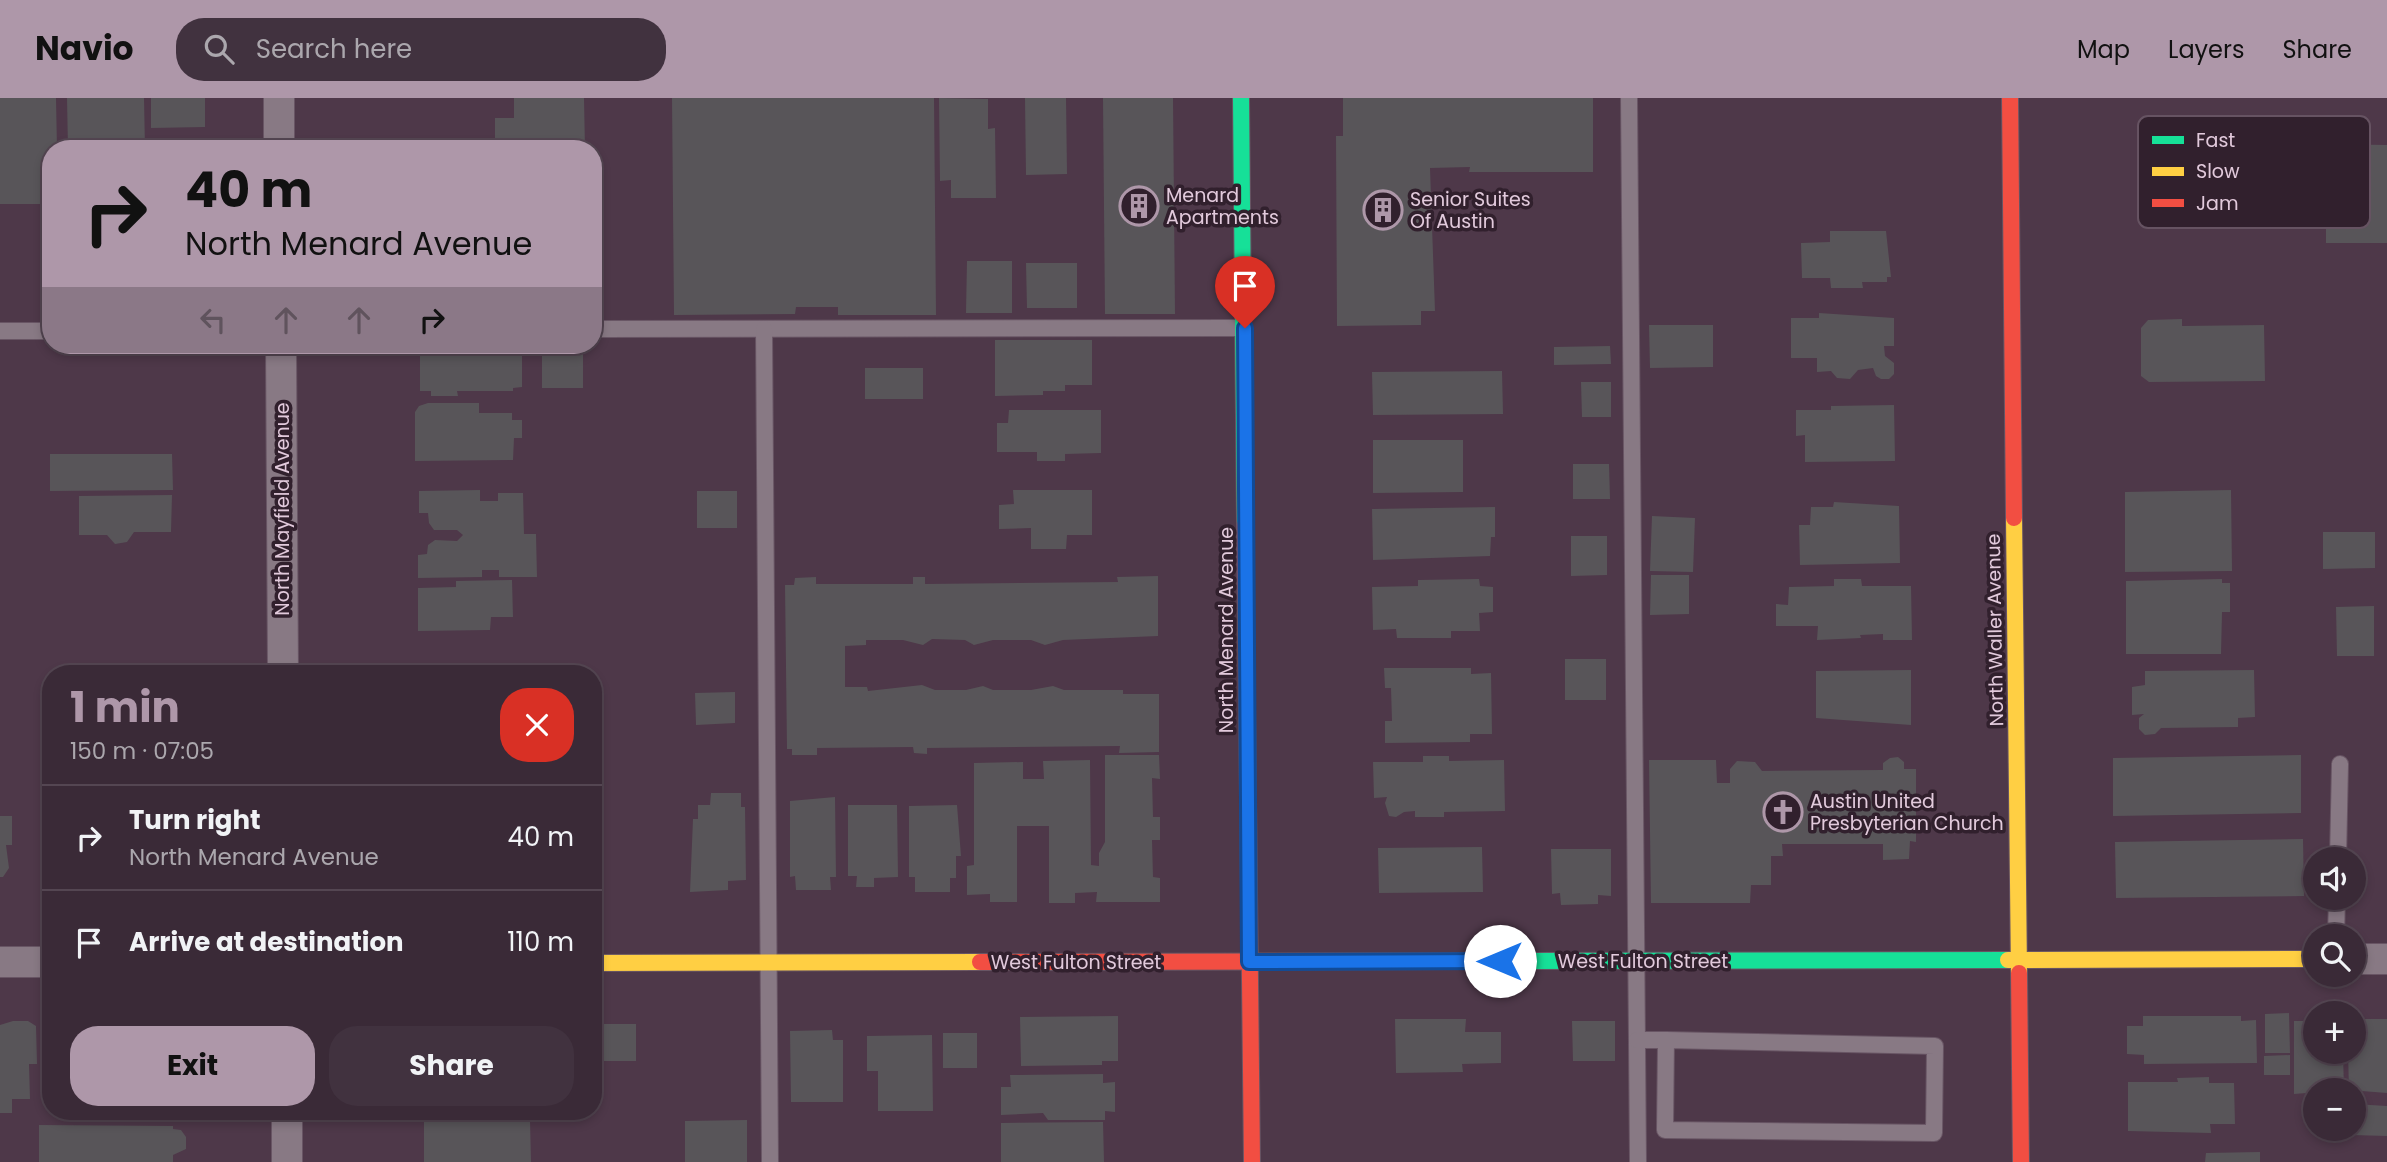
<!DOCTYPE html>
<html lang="en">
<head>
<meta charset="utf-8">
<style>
	:root { --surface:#3a2a37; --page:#41323f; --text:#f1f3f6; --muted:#aba7ad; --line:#544652; --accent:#ae97a9 }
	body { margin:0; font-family:Poppins,sans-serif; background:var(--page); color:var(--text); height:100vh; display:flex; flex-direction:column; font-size:26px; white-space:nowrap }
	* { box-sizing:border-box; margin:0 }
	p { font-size:23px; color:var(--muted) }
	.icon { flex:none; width:38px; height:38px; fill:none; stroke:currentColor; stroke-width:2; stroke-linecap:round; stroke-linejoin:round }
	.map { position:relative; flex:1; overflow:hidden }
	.side { position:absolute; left:42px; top:567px; width:560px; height:455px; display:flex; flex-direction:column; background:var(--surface); border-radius:28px; box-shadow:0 4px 10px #0003,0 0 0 2px var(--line) }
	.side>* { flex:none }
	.guide { position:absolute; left:42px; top:42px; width:560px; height:214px; border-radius:28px; box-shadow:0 4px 10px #0003,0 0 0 2px var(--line); background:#ae97a9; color:#111; overflow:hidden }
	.tools { position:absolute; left:2303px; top:749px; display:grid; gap:14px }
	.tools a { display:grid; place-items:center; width:63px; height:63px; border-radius:50%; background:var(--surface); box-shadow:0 4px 10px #0003,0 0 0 2px var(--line); font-size:35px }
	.pin { position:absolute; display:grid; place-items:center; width:60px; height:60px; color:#fff; margin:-72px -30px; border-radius:50% 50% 50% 0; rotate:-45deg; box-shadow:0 0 7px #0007 }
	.pin .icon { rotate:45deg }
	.me { position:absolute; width:77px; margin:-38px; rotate:270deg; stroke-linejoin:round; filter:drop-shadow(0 0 5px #0008) }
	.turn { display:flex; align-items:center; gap:24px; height:147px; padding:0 28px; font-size:32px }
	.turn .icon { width:91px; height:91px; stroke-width:2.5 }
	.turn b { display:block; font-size:49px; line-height:60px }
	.lanes { display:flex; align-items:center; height:66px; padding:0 28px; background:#0003; justify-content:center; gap:35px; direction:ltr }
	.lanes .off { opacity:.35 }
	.round { display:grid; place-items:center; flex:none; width:74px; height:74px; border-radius:28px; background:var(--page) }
	.summary { display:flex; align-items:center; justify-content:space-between; height:119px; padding:0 28px }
	h1 { font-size:42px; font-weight:700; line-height:52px; color:var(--accent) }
	.cta { display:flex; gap:14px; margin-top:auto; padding:14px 28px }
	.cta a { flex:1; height:80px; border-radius:28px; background:var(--accent); color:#111; font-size:28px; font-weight:700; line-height:80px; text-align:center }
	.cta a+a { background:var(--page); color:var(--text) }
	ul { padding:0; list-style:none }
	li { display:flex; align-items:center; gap:21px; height:105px; padding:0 28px; border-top:2px solid var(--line) }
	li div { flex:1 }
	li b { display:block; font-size:26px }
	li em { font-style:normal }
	header { display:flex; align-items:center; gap:42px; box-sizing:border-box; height:98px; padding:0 35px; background:var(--accent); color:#111 }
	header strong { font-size:33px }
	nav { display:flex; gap:38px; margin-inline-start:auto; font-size:24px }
	.search { width:490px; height:63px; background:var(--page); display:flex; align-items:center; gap:18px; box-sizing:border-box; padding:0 24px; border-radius:28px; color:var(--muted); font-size:26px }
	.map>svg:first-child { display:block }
	.building { fill:#585559 }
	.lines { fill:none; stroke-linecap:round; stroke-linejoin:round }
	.lane-casing { stroke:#685564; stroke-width:18 }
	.street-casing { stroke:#685564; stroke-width:32 }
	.fast-casing { stroke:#685564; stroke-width:18 }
	.slow-casing { stroke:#685564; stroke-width:18 }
	.jam-casing { stroke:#685564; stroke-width:18 }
	.lane { stroke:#887984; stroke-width:16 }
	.street { stroke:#887984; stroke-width:30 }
	.fast { stroke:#16e098; stroke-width:16 }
	.slow { stroke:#ffcf43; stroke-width:16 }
	.jam { stroke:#f24e42; stroke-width:16 }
	.route-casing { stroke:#114b97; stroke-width:18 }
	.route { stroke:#1a73e8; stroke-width:12 }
	.labels { text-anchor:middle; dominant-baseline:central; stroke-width:7; stroke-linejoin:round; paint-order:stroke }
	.poi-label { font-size:19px; fill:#e2cadc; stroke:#31202d; text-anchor:start }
	.street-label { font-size:19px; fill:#e2cadc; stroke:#31202d }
	.key { fill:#31202d; stroke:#665362; stroke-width:2 }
	.key-label { font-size:19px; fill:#e2cadc }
</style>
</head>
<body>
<header>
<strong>Navio</strong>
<div class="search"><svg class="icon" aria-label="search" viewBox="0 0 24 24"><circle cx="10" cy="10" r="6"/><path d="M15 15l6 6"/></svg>Search here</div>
<nav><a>Map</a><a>Layers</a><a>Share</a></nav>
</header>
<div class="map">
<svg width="2387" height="1064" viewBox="0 0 2387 1064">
	<rect width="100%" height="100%" fill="#4e3849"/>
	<g class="building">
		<polygon points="0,0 56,0 57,51 51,51 51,106 0,106"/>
		<polygon points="67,0 144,0 145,51 68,51"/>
		<polygon points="151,0 205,0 205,29 151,30"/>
		<polygon points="514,0 584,0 585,51 495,51 495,20 514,20"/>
		<polygon points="672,0 934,0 936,217 838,217 838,209 796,209 795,216 674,217"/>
		<polygon points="939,0 988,1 988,31 995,30 996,100 951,100 951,82 940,83"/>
		<polygon points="1025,0 1066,0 1067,76 1026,77"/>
		<polygon points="1103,0 1173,0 1175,216 1105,216"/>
		<polygon points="1343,0 1593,0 1593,74 1469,74 1470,69 1430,70 1435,213 1421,213 1421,227 1337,228 1336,38 1343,38"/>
		<polygon points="2326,46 2387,47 2387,145 2326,145"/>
		<polygon points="1830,133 1886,133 1891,179 1887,179 1887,184 1862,184 1863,190 1831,190 1830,180 1802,180 1801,145 1830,144"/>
		<polygon points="967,163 1012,163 1012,215 966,215"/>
		<polygon points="1026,165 1077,165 1077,210 1027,210"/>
		<polygon points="1819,215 1894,220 1894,248 1884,248 1885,258 1894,265 1894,276 1889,281 1881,281 1876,278 1873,270 1858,272 1850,281 1837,280 1831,273 1817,274 1817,260 1791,260 1791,220 1819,220"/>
		<polygon points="2182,221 2182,228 2264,227 2265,283 2149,284 2141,278 2141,230 2148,222"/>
		<polygon points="1649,227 1713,227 1713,269 1650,270"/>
		<polygon points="995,242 1092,242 1092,287 1065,287 1065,293 1043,293 1043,297 995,298"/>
		<polygon points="454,247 522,247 522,289 513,290 513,293 457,293 458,298 431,298 431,293 420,293 420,254 453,253"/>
		<polygon points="1610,248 1611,266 1554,267 1554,249"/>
		<polygon points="583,250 583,290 542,290 542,251"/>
		<rect x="865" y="270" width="58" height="31"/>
		<polygon points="1502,273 1503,316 1373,317 1372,274"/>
		<polygon points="1581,284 1611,284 1611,319 1582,319"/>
		<polygon points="428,305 479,305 479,315 512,315 512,322 522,322 522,340 514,340 513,362 415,363 415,314 419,308"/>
		<polygon points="1894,307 1895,363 1805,364 1805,337 1796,338 1796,312 1831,312 1831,308"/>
		<polygon points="1009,312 1101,312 1101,355 1065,356 1065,363 1037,363 1037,354 997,354 997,325 1008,325"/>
		<polygon points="1373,342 1463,342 1463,394 1373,395"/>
		<polygon points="50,356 172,356 173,392 50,393"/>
		<polygon points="1573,366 1609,366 1610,401 1573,401"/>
		<polygon points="480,392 480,403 498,403 498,395 523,395 524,436 536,436 537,479 499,479 499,472 482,472 482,479 418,480 418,457 427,456 428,447 435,442 457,443 463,437 457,432 434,432 429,425 428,415 419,415 419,393"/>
		<polygon points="1013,392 1092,392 1092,437 1067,437 1066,451 1031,451 1031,430 999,431 999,407 1014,406"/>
		<polygon points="2231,392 2232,473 2125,474 2125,394"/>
		<rect x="697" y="393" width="40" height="37"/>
		<polygon points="172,397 171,434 134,434 127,444 115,446 107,437 79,437 79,398"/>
		<polygon points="1834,404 1899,408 1900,465 1800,467 1799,427 1810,427 1811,409 1833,409"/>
		<polygon points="1495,409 1495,439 1491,439 1490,458 1373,462 1372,411"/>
		<polygon points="1652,418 1695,420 1693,474 1650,473"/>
		<polygon points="2323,434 2375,434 2375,470 2323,471"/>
		<polygon points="1571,438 1607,438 1607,477 1571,478"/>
		<polygon points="1651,477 1689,477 1689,516 1650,517"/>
		<polygon points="1158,478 1158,538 1063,542 1045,547 1031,542 993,542 974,547 965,542 932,541 923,547 903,542 866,542 866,547 845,548 845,589 867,589 868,593 922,587 935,592 966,592 983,588 993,592 1031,592 1053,588 1064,592 1123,592 1123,596 1159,596 1159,654 1119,655 1120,648 927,650 927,656 914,655 913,649 817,650 817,657 792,657 792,651 787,651 785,487 794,487 795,480 816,479 816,486 913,486 913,479 925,479 925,486 1118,484 1117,479"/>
		<polygon points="1479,481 1480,488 1493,489 1493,514 1479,515 1480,533 1451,533 1451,540 1397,540 1396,531 1373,532 1372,489 1418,488 1418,482"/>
		<polygon points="1834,481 1861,481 1862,488 1911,488 1912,542 1883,542 1883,536 1860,537 1861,540 1817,542 1818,528 1776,528 1776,506 1788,507 1789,489 1834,488"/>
		<polygon points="2222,481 2222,485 2230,485 2230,514 2222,514 2221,556 2126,556 2126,483"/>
		<polygon points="512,482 513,519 491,519 490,532 418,533 418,490 456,489 456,483"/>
		<polygon points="2374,508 2374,558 2337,558 2336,509"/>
		<rect x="1565" y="561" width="41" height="41"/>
		<rect x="118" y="568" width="56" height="8"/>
		<polygon points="1384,570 1471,570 1471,576 1491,575 1492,636 1470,636 1470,644 1385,645 1385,623 1392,623 1391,590 1385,590"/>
		<polygon points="1911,572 1911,627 1816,620 1816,573"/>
		<polygon points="2254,572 2255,619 2238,620 2238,629 2161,630 2155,636 2145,637 2139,631 2139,620 2144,616 2132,617 2132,589 2145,587 2145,573"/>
		<polygon points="735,594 735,625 696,627 695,595"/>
		<polygon points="1105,657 1159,657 1160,681 1152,680 1153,719 1160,719 1160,742 1152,742 1153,779 1160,780 1160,804 1096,804 1097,794 1075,795 1075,805 1049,805 1049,728 1017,728 1017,804 990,804 990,796 967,797 967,768 974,767 974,665 1023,664 1023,681 1044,681 1043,663 1090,662 1091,767 1099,768 1099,755 1105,744"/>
		<polygon points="2301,657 2301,715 2113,718 2113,660"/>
		<polygon points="1423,658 1449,658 1449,663 1504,662 1505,713 1444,714 1444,719 1415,719 1415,713 1404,714 1396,719 1389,718 1385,705 1387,699 1374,700 1373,664 1423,664"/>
		<polygon points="1898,659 1904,664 1904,671 1916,671 1916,744 1910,743 1909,761 1883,762 1883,746 1782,746 1783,758 1771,758 1771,787 1751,787 1750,805 1651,805 1649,662 1716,662 1717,685 1730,685 1730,671 1737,663 1755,664 1762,673 1883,672 1883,665 1890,660"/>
		<polygon points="711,695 741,695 741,709 745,709 746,782 728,783 728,792 690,794 693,721 698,721 698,707 710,707"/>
		<polygon points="835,699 836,779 830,779 831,792 796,792 795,778 790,779 790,703"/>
		<polygon points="848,707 897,707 898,779 874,780 874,789 856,789 857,778 848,778"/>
		<polygon points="957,707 961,758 956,758 956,780 950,780 950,794 915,794 915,779 909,779 909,708"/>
		<polygon points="0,718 12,718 12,747 6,747 9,770 3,779 0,779"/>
		<polygon points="2303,741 2304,798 2116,800 2115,744"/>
		<polygon points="1482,749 1483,794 1379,795 1378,750"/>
		<polygon points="1551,751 1611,751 1611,798 1598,797 1598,806 1561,807 1560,795 1552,796"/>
		<polygon points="2289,915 2290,955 2265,955 2265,916"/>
		<polygon points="1118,918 1118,963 1102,963 1102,967 1021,968 1020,919"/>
		<polygon points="2143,918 2241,918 2241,923 2256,922 2257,965 2144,966 2144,957 2127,956 2127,928 2143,928"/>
		<polygon points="1395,921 1466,921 1465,934 1501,934 1501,965 1462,966 1463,974 1396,975"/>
		<polygon points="2354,921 2387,921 2387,995 2349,992 2348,954 2354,954"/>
		<polygon points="13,923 28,923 36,928 37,966 29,966 30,1001 12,1001 12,1015 0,1015 0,927"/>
		<polygon points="1572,923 1615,923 1615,963 1573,963"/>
		<polygon points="2294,923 2315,923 2315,954 2343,954 2344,992 2294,996"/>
		<rect x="593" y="926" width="43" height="37"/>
		<polygon points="832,932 833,942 843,942 843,1004 791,1004 790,933"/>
		<rect x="943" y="935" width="34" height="35"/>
		<polygon points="932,937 933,1013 878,1013 878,973 867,973 867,938"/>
		<polygon points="2290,957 2290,977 2264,977 2264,958"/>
		<polygon points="1103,976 1103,985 1115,984 1115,1014 1105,1013 1105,1022 1048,1022 1043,1015 1001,1017 1001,989 1011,989 1010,977"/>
		<polygon points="2209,979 2209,985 2234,985 2235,1026 2210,1026 2211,1035 2128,1033 2128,984 2178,984 2177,980"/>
		<polygon points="2354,1006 2387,1008 2387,1038 2351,1037"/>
		<polygon points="530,1022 531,1064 424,1064 424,1024"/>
		<polygon points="747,1022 747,1064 685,1064 685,1023"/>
		<polygon points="1103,1024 1104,1064 1001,1064 1001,1025"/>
		<polygon points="39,1027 173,1028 173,1031 181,1032 186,1039 186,1051 173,1057 173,1064 39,1064"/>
		<polygon points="2260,1054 2260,1064 2205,1064 2206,1055"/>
	</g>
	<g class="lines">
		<g class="lane-casing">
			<g id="lane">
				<polyline points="1629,0 1638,1064"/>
				<polyline points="593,231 1243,230"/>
				<polyline points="764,231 770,1064"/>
				<polyline points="0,233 51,233"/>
				<polyline points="2338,761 2340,666"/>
				<polyline points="2336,838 2337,800"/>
				<polyline points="1637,942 1666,942 1935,948 1934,1035 1665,1032 1666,942"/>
			</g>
		</g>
		<g class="street-casing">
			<g id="street">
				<polyline points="279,0 279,51"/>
				<polyline points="281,247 283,576"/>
				<polyline points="2354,861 2387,861"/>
				<polyline points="0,864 51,864"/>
				<polyline points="287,1013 287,1064"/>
			</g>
		</g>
		<g class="fast-casing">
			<g id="fast">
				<polyline points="1241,0 1245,427"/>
				<polyline points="1475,863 2008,862"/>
			</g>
		</g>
		<g class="slow-casing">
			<g id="slow">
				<polyline points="2014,420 2019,875"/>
				<polyline points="2008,862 2315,861"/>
				<polyline points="593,865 980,864"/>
			</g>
		</g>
		<g class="jam-casing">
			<g id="jam">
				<polyline points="2010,0 2014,420"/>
				<polyline points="1245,427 1252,1064"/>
				<polyline points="980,864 1475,863"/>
				<polyline points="2019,875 2021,1064"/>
			</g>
		</g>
		<use href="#lane" class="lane"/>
		<use href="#street" class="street"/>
		<use href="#fast" class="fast"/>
		<use href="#slow" class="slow"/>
		<use href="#jam" class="jam"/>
	</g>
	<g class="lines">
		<g class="route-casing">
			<polyline id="route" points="1245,230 1249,864 1500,863"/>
		</g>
		<use href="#route" class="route"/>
	</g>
	<defs>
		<g id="building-ring" transform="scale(2.0125)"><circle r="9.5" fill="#31202d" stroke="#ae97a9" stroke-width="1.5"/><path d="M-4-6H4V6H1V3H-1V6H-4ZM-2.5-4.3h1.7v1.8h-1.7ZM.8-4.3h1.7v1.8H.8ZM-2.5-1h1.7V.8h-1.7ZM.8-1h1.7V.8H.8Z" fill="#ae97a9"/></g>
		<g id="church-ring" transform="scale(2.0125)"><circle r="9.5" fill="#31202d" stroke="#ae97a9" stroke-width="1.5"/><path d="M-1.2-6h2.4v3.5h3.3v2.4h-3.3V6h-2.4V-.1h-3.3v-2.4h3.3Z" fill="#ae97a9"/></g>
	</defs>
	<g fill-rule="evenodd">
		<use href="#building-ring" x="1139" y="108"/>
		<use href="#building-ring" x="1383" y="112"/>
		<use href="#church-ring" x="1783" y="714"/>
	</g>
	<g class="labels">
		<g class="poi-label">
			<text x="1166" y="97">Menard<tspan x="1166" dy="22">Apartments</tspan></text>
			<text x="1410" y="101">Senior Suites<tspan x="1410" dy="22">Of Austin</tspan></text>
			<text x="1810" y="703">Austin United<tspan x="1810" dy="22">Presbyterian Church</tspan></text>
		</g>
		<g class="street-label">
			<text transform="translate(282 411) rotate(-90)">North Mayfield Avenue</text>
			<text transform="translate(1226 532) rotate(-90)">North Menard Avenue</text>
			<text transform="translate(1995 532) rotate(-91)">North Waller Avenue</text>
			<text x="1643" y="863">West Fulton Street</text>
			<text x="1076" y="864">West Fulton Street</text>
		</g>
	</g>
	<rect x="2138" y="18" width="232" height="112" rx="10" class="key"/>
	<rect x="2152" y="38" width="32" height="8" fill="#16e098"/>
	<rect x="2152" y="69" width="32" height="9" fill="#ffcf43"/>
	<rect x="2152" y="101" width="32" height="8" fill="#f24e42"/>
	<g class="key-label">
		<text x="2196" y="49">Fast</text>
		<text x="2196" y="80">Slow</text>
		<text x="2196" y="112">Jam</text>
	</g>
</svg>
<div class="tools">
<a><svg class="icon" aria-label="sound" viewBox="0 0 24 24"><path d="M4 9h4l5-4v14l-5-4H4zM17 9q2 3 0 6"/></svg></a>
<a><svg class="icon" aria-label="search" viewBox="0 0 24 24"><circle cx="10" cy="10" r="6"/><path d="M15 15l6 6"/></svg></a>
<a>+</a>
<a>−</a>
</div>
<div class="pin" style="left:1245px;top:230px;background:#d93025"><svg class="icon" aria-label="arrive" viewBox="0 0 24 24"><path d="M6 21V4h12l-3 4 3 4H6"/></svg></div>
<svg class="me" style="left:1500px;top:863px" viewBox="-20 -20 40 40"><circle r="19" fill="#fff"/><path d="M0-13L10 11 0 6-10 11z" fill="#1a73e8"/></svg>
<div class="guide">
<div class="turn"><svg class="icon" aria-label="right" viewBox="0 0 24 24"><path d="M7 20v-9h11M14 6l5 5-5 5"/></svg><div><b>40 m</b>North Menard Avenue</div></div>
<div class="lanes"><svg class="icon off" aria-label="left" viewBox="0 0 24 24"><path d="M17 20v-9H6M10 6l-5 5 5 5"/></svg><svg class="icon off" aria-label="ahead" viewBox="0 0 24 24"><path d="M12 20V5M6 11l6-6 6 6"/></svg><svg class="icon off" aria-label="ahead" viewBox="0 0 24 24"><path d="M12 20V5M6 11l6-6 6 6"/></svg><svg class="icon" aria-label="right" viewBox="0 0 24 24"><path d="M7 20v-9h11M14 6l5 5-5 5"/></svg></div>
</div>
<section class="side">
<div class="summary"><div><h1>1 min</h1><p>150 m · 07:05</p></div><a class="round" style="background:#d93025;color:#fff"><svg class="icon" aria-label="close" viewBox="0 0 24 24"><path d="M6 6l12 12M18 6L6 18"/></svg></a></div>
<ul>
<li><svg class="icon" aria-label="right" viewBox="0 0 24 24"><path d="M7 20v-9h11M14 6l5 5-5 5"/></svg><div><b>Turn right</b><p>North Menard Avenue</p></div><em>40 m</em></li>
<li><svg class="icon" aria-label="arrive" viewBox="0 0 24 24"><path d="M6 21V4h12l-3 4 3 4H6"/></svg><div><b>Arrive at destination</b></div><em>110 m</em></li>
</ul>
<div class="cta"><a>Exit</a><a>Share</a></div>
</section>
</div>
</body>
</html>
